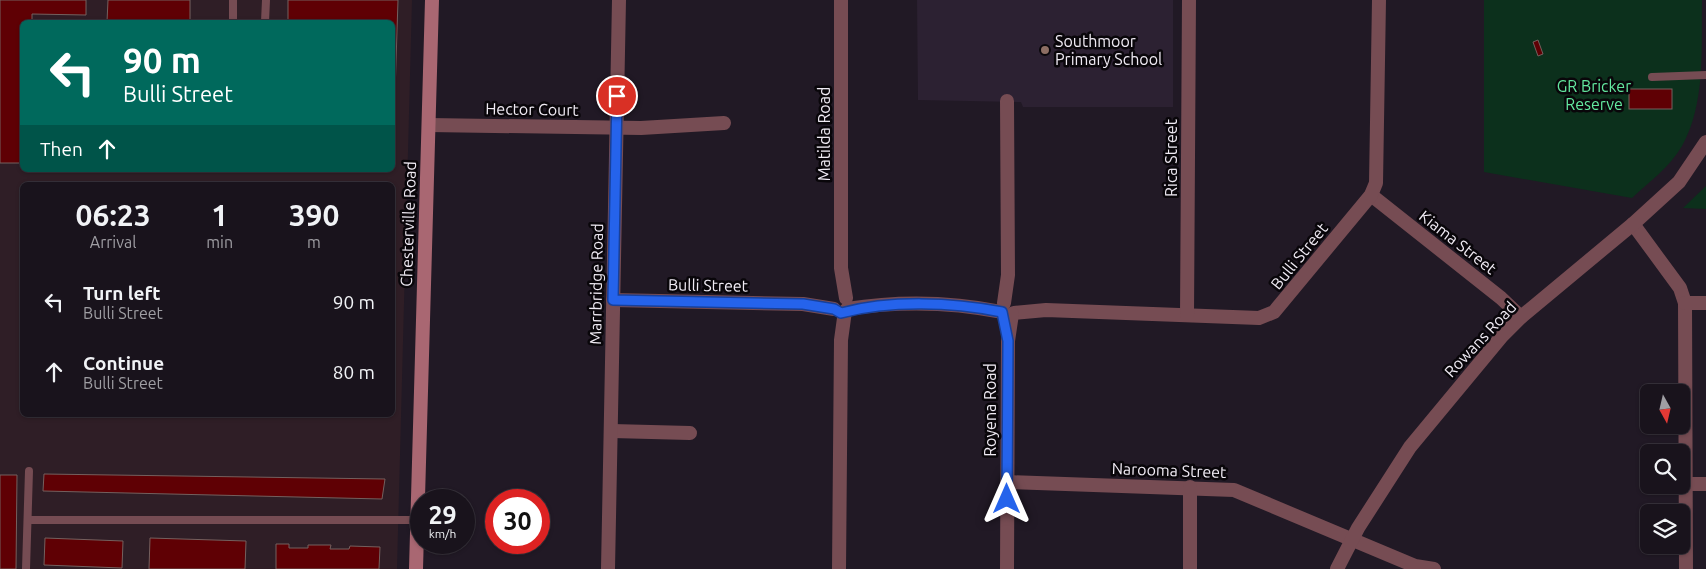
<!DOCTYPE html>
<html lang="en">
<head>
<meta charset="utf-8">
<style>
	:root { --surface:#19131c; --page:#221c25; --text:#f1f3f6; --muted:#9f9ea3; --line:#37323b }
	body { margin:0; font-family:Ubuntu,sans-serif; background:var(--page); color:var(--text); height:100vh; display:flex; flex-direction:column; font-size:19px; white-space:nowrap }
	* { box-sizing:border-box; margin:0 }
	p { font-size:16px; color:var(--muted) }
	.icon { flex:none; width:28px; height:28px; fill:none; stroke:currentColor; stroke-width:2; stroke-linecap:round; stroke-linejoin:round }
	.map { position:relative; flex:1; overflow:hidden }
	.side { position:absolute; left:20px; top:182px; width:375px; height:235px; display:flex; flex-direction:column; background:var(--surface); border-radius:8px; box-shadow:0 1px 4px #0004,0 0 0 1px var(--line) }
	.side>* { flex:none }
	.banner { position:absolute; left:20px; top:20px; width:375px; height:152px; border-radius:8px; box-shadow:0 1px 4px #0004,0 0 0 1px var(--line); background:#00695c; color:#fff; overflow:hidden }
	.needle { width:32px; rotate:172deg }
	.buttons { position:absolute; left:1640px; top:384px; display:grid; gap:10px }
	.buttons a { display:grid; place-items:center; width:50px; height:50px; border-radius:8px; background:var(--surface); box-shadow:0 1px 4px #0004,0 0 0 1px var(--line); font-size:25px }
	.speed { position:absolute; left:410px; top:489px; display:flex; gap:10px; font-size:25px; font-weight:700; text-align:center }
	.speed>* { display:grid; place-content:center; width:65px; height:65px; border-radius:50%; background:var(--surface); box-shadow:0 1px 4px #0004,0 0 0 1px var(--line); line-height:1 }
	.speed small { font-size:12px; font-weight:400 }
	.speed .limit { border:8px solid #d22; background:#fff; color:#111 }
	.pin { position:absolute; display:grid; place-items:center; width:42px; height:42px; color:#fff; margin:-21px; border:2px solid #fff; border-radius:50%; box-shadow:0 1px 5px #0007 }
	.me { position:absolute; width:55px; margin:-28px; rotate:0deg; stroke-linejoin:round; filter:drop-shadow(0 0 4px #0008) }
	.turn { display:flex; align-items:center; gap:18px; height:105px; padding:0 20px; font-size:22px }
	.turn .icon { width:65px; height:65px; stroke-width:2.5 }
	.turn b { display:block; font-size:35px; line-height:42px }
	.then { display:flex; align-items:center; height:48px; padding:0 20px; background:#0003; gap:10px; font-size:19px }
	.eta { display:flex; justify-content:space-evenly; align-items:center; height:85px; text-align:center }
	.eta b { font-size:30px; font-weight:700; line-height:35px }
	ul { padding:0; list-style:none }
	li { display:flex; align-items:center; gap:15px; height:70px; padding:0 20px }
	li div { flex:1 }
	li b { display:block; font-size:19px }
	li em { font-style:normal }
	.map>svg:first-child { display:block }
	.built { fill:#2c2132 }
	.industrial { fill:#2f1e26; fill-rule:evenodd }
	.green { fill:#0c301c }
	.building { fill:#5f0004; stroke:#74605e }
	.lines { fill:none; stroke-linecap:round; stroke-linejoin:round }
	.service { stroke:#764c53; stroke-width:8 }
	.minor { stroke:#764c53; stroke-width:14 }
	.tertiary { stroke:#764c53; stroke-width:14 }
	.secondary { stroke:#a96772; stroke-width:14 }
	.route-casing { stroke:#184099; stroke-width:12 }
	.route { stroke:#2563eb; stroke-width:9 }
	.education-dot { fill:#8d6e63; stroke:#09060a; stroke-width:2 }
	.labels { text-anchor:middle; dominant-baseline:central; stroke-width:5; stroke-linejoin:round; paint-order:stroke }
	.poi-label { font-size:16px; fill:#f0ebf4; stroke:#09060a; text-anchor:start }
	.park-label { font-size:16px; fill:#63e89f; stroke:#09060a }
	.street-label { font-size:16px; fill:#f0ebf4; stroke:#09060a }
</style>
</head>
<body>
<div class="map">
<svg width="1706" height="569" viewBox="0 0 1706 569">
	<rect width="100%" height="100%" fill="#211925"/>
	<polygon class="built" points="917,0 1173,0 1173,107 1023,107 1021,102 918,100"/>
	<path class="industrial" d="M 0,0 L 412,0 L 397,569 L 0,569 ZM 22,22 L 392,22 L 392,170 L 22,170 ZM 22,185 L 392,185 L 392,415 L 22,415 Z"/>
	<g class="green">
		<path d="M 1484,0 L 1702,0 C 1701,48 1706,103 1682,146 C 1670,167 1649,182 1632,198 L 1484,172 Z"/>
		<polygon points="1706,186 1706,209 1683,208"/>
	</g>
	<g class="building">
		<polygon points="0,0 86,0 86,15 32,14 32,22 22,22 22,163 0,163"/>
		<polygon points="108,0 190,0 190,22 107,22"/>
		<polygon points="288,0 398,0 395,93 392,93 392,22 288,22"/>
		<polygon points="1538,40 1543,54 1538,56 1533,42"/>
		<polygon points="1594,81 1601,84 1598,91 1591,87"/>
		<rect x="1629" y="89" width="43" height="20"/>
		<polygon points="44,474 385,479 382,499 43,491"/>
		<polygon points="0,475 17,475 16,569 0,569"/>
		<polygon points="45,538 123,541 122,568 44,565"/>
		<polygon points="150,538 246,541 245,569 149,569"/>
		<polygon points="276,544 289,544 289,548 308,548 308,545 331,545 330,549 349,549 350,546 380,547 379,569 276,569"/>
	</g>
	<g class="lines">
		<g class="service">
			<polyline points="233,22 233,0"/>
			<polyline points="265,22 266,0"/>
			<polyline points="1652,77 1706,75"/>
			<polyline points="28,520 418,520"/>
			<polyline points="26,569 29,471"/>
		</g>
		<g class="minor">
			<polyline points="841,0 841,268 846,298"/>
			<polyline points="429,125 641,128 724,123"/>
			<polyline points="1371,195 1501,298 1521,317"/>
			<polyline points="1633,224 1680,288 1685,303 1686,569"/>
			<polyline points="613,300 803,304 834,309"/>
			<polyline points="1004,303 1008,275 1007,101"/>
			<polyline points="1685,303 1706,303"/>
			<path d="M 847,309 C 897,301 952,302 1002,312"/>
			<polyline points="1014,313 1046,310 1259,318 1274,312 1371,195 1376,183 1379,0"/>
			<polyline points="1187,315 1189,0"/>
			<polyline points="612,431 690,433"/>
			<polyline points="1007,482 1234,490 1415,566 1434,569"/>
			<polyline points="1686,484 1706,484"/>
			<polyline points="608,569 619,0"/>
			<polyline points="839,569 841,340 845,311"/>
			<polyline points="1007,569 1008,341 1012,314"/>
			<polyline points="1190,569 1190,487"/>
		</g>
		<polyline class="tertiary" points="1337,569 1358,528 1410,447 1502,336 1521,317 1633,224 1679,182 1706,142"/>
		<polyline class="secondary" points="416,569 432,0"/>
	</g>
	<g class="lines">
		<g class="route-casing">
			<path id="route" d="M 617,96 L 613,300 L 803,304 L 834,309 L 841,313 C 891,300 951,302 1002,312 L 1008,341 L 1007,499"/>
		</g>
		<use href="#route" class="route"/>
	</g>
	<circle class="education-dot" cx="1045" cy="50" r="5"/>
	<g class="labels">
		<g class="poi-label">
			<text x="1055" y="41">Southmoor<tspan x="1055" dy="18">Primary School</tspan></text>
		</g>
		<g class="park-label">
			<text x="1594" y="86">GR Bricker<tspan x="1594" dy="18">Reserve</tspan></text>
		</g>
		<g class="street-label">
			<text transform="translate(532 109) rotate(1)">Hector Court</text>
			<text transform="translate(824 134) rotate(-90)">Matilda Road</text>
			<text transform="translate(1171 158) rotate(-90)">Rica Street</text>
			<text transform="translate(408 224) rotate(-88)">Chesterville Road</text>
			<text transform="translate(1458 242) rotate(38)">Kiama Street</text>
			<text transform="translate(1299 256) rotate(-51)">Bulli Street</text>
			<text transform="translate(596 284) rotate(-89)">Marrbridge Road</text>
			<text transform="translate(708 285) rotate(1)">Bulli Street</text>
			<text transform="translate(1480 339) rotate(-47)">Rowans Road</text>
			<text transform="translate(990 410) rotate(-90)">Royena Road</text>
			<text transform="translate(1169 470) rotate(2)">Narooma Street</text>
		</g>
	</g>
</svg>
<div class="buttons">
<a><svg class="needle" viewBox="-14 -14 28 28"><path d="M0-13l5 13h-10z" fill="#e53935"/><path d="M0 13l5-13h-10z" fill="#9f9ea3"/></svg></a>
<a><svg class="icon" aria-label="search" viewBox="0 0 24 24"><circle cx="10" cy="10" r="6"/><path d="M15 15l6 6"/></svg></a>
<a><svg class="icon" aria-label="layers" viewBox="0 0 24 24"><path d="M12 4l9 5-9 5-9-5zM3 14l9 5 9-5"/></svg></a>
</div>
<div class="speed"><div>29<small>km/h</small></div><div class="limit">30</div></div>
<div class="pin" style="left:617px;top:96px;background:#d93025"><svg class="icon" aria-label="arrive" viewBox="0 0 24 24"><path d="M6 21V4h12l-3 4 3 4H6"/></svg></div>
<svg class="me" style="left:1007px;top:499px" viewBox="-20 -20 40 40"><path d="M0-17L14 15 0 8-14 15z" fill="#2563eb" stroke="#fff" stroke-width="4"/></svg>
<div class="banner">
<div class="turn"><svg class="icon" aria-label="left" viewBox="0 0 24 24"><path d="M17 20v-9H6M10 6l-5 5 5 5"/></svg><div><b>90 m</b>Bulli Street</div></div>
<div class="then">Then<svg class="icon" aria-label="ahead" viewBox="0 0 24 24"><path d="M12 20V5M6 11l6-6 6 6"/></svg></div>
</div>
<section class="side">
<div class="eta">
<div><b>06:23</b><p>Arrival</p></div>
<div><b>1</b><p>min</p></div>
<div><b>390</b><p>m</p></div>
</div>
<ul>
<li><svg class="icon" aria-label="left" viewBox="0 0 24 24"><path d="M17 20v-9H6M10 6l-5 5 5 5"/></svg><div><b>Turn left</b><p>Bulli Street</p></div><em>90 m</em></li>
<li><svg class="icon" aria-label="ahead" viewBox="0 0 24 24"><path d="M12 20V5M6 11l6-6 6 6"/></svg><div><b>Continue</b><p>Bulli Street</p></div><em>80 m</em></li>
</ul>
</section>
</div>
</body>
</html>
